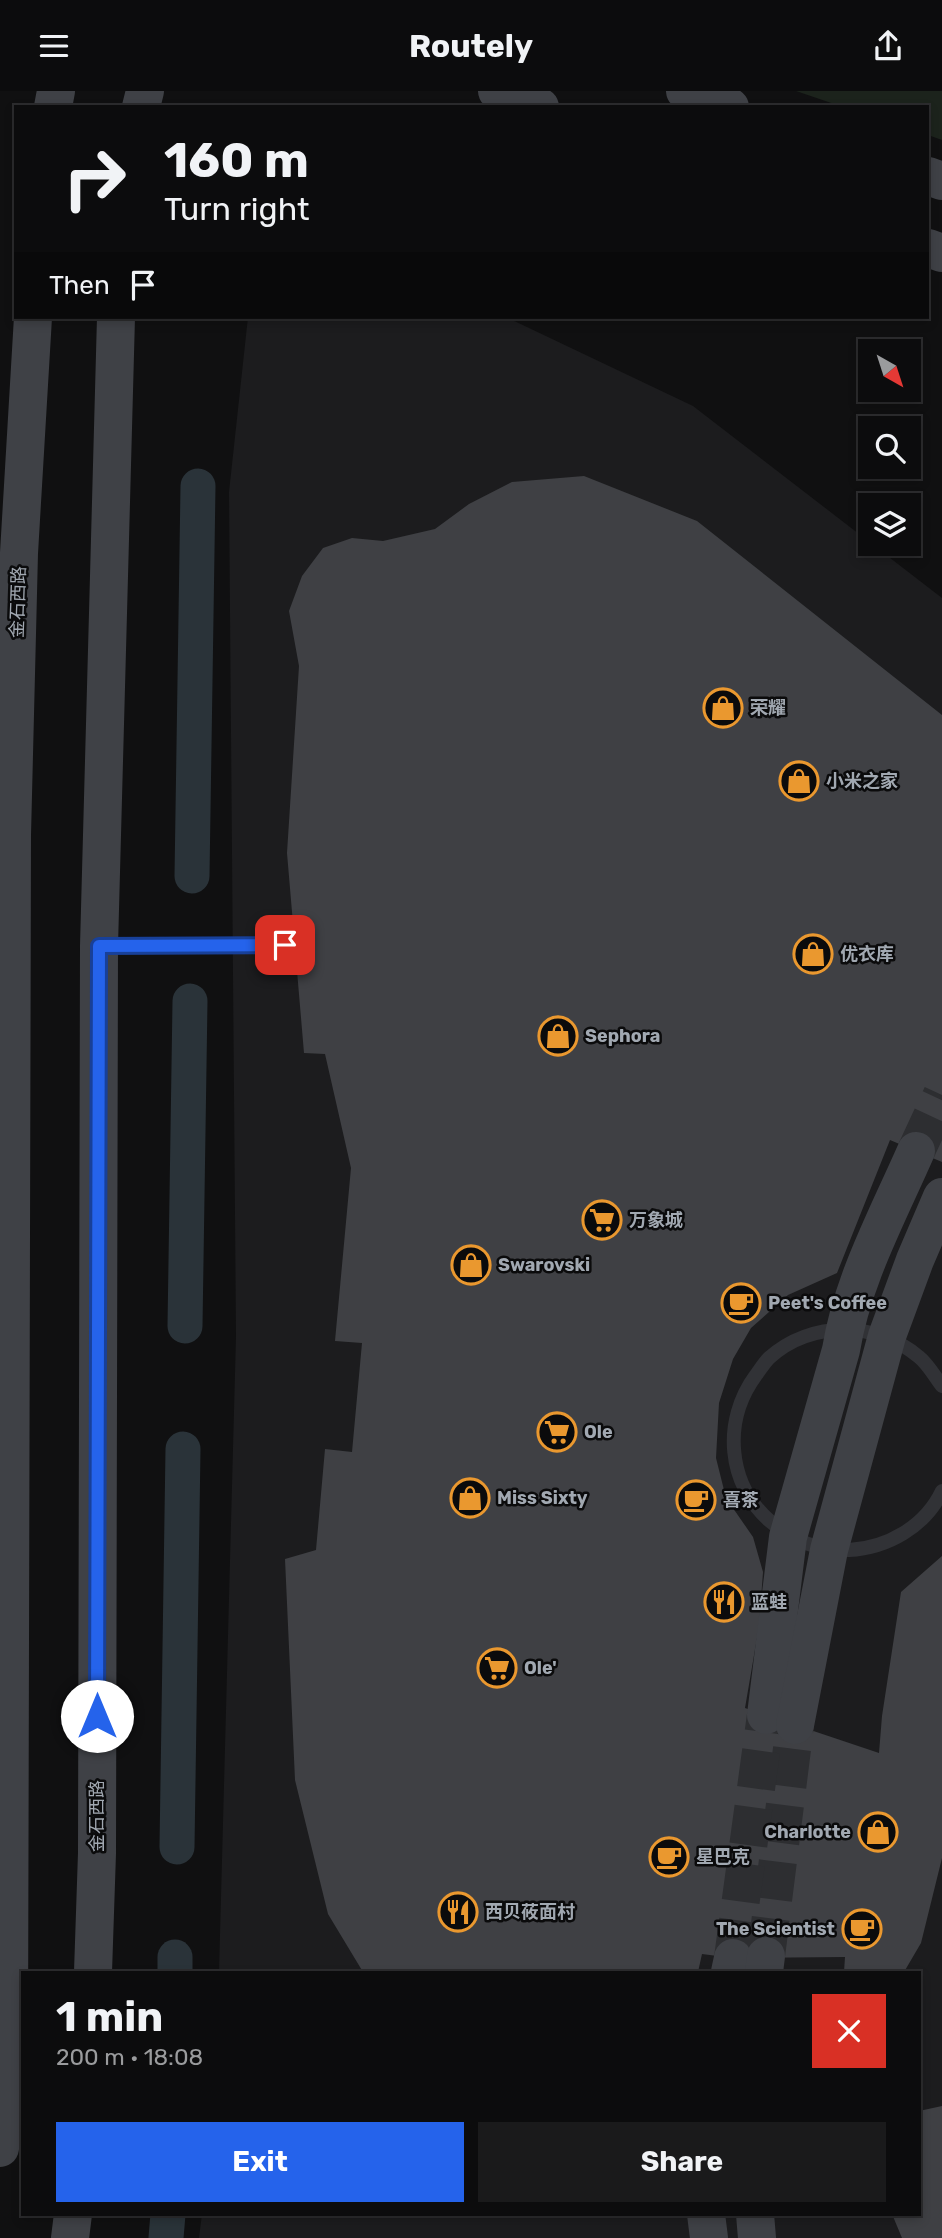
<!DOCTYPE html>
<html lang="en">
<head>
<meta charset="utf-8">
<style>
	:root { --surface:#0c0c0d; --page:#1a1a1b; --text:#f1f3f6; --muted:#9a9b9d; --line:#2c2c2e; --accent:#2563eb }
	body { margin:0; font-family:Rubik,"Noto Sans SC",sans-serif; background:var(--page); color:var(--text); height:100vh; display:flex; flex-direction:column; font-size:26px; white-space:nowrap }
	* { box-sizing:border-box; margin:0 }
	p { font-size:23px; color:var(--muted) }
	.icon { flex:none; width:38px; height:38px; fill:none; stroke:currentColor; stroke-width:2; stroke-linecap:round; stroke-linejoin:round }
	.map { position:relative; flex:1; overflow:hidden }
	.side { position:absolute; left:21px; top:1880px; width:900px; height:245px; display:flex; flex-direction:column; background:var(--surface); border-radius:0px; box-shadow:0 4px 10px #0003,0 0 0 2px var(--line) }
	.side>* { flex:none }
	.banner { position:absolute; left:14px; top:14px; width:915px; height:214px; border-radius:0px; box-shadow:0 4px 10px #0003,0 0 0 2px var(--line); background:#0c0c0d; color:var(--text); overflow:hidden }
	.needle { width:46px; rotate:141deg }
	.tools { position:absolute; left:858px; top:248px; display:grid; gap:14px }
	.tools a { display:grid; place-items:center; width:63px; height:63px; border-radius:0px; background:var(--surface); box-shadow:0 4px 10px #0003,0 0 0 2px var(--line); font-size:35px }
	.pin { position:absolute; display:grid; place-items:center; width:60px; height:60px; color:#fff; margin:-30px; border-radius:14px; box-shadow:0 4px 10px #0006 }
	.me { position:absolute; width:77px; margin:-38px; rotate:0deg; stroke-linejoin:round; filter:drop-shadow(0 0 5px #0008) }
	.turn { display:flex; align-items:center; gap:24px; height:147px; padding:0 35px; font-size:32px }
	.turn .icon { width:91px; height:91px; stroke-width:2.5 }
	.turn b { display:block; font-size:49px; line-height:60px }
	.then { display:flex; align-items:center; height:66px; padding:0 35px; background:#0003; gap:14px; font-size:26px }
	.round { display:grid; place-items:center; flex:none; width:74px; height:74px; border-radius:0px; background:var(--page) }
	.summary { display:flex; align-items:center; justify-content:space-between; height:119px; padding:0 35px }
	h1 { font-size:42px; font-weight:700; line-height:52px }
	.action { display:flex; gap:14px; margin-top:auto; padding:14px 35px }
	.action a { flex:1; height:80px; border-radius:0px; background:var(--accent); color:#fff; font-size:28px; font-weight:700; line-height:80px; text-align:center }
	.action a+a { background:var(--page); color:var(--text) }
	header { display:flex; justify-content:space-between; align-items:center; height:91px; padding:0 35px; background:var(--surface); font-size:32px; font-weight:700 }
	.map>svg:first-child { display:block }
	.built { fill:#1c1c1e }
	.green { fill:#1c231c }
	.lines { fill:none; stroke-linecap:round; stroke-linejoin:round }
	.canal { stroke:#2a3339; stroke-width:35 }
	.building { fill:#3f4044 }
	.secondary-tunnel { stroke:#2d2e31; stroke-width:38; stroke-dasharray:38 19; stroke-linecap:butt }
	.lane { stroke:#313236; stroke-width:14 }
	.secondary { stroke:#3f4146; stroke-width:38 }
	.route-casing { stroke:#184099; stroke-width:18 }
	.route { stroke:#2563eb; stroke-width:12 }
	.labels { text-anchor:middle; dominant-baseline:central; stroke-width:5; stroke-linejoin:round; paint-order:stroke }
	.street-label { font-size:18px; fill:#a1a8b1; stroke:#0b0b0c }
	.poi-label { font-size:18px; font-weight:bold; fill:#a1a8b1; stroke:#0b0b0c; text-anchor:start }
</style>
</head>
<body>
<header><svg class="icon" aria-label="menu" viewBox="0 0 24 24"><path d="M4 6h16M4 12h16M4 18h16"/></svg>Routely<svg class="icon" aria-label="share" viewBox="0 0 24 24"><path d="M12 15V3M7 8l5-5 5 5M5 13v7h14v-7"/></svg></header>
<div class="map">
<svg width="942" height="2147" viewBox="0 0 942 2147">
	<rect width="100%" height="100%" fill="#101011"/>
	<polygon class="built" points="248,226 506,226 693,315 942,507 942,2147 199,2147 202,2123 919,2123 919,1881 219,1881 236,1245 229,401"/>
	<polygon class="green" points="796,0 942,0 942,49 928,44 928,16 843,16"/>
	<g class="lines">
		<g class="canal">
			<polyline points="192,785 198,395"/>
			<polyline points="185,1235 190,910"/>
			<polyline points="177,1756 183,1358"/>
			<polyline points="175,1881 175,1866"/>
			<polyline points="166,2147 168,2123"/>
		</g>
	</g>
	<g class="building">
		<polygon points="584,385 697,430 942,624 942,1071 890,1049 837,1182 788,1204 751,1237 733,1268 719,1312 716,1367 726,1407 753,1446 763,1481 759,1535 745,1617 879,1662 882,1625 901,1501 942,1465 942,1767 921,1852 904,1881 844,1881 845,1866 733,1867 702,1863 698,1881 363,1881 328,1823 295,1689 285,1468 316,1459 325,1358 352,1361 362,1252 335,1250 351,1077 325,963 304,962 287,762 299,575 289,520 302,485 323,457 352,447 383,450 435,438 469,413 512,391"/>
		<polygon points="942,2015 942,2147 902,2147 892,2123 919,2123 919,2020"/>
	</g>
	<g class="lines">
		<g class="secondary-tunnel">
			<polyline points="916,1060 942,1004"/>
			<polyline points="766,1865 795,1634"/>
			<polyline points="733,1867 766,1624"/>
		</g>
		<g class="lane">
			<polyline points="100,855 285,854"/>
			<path d="M 942,1295 C 935,1286 928,1273 919,1266 C 877,1230 811,1229 769,1267 C 764,1272 760,1279 756,1284 C 722,1330 727,1394 771,1431 C 794,1451 819,1460 849,1459 C 887,1457 925,1436 942,1400"/>
		</g>
		<g class="secondary">
			<polyline points="497,0 540,16"/>
			<polyline points="685,0 730,16"/>
			<polyline points="53,16 56,0"/>
			<polyline points="141,16 145,0"/>
			<polyline points="928,85 942,90"/>
			<polyline points="928,157 942,162"/>
			<path d="M 766,1624 L 788,1446 L 841,1259 C 852,1190 888,1124 916,1060"/>
			<polyline points="795,1634 829,1459 887,1245 915,1169 942,1106"/>
			<polyline points="93,1881 97,1762 99,855 116,226"/>
			<polyline points="730,1881 733,1867"/>
			<polyline points="764,1881 766,1865"/>
			<polyline points="0,2057 5,2019 9,1959 12,744 19,462 33,226"/>
			<polyline points="706,2123 709,2147"/>
			<polyline points="755,2123 757,2147"/>
			<polyline points="70,2147 73,2123"/>
		</g>
	</g>
	<g class="lines">
		<g class="route-casing">
			<polyline id="route" points="97,1625 99,855 285,854"/>
		</g>
		<use href="#route" class="route"/>
	</g>
	<defs>
		<g id="shop-ring" transform="scale(2.0125)"><circle r="9.5" fill="#0b0b0c" stroke="#ea982f" stroke-width="1.5"/><path d="M-5-2.5h2.3a2.7 3.5 0 0 1 5.4 0H5L5.5 6h-11ZM-1.5-2.5h3a1.5 2.3 0 0 0-3 0Z" fill="#ea982f"/></g>
		<g id="supermarket-ring" transform="scale(2.0125)"><circle r="9.5" fill="#0b0b0c" stroke="#ea982f" stroke-width="1.5"/><path d="M-6-5.5h2.5l.6 2H6L4.5 2H-2.5L-4.4-4H-6ZM-1.5 3.2a1.3 1.3 0 1 0 .1 0ZM3 3.2a1.3 1.3 0 1 0 .1 0Z" fill="#ea982f"/></g>
		<g id="cafe-ring" transform="scale(2.0125)"><circle r="9.5" fill="#0b0b0c" stroke="#ea982f" stroke-width="1.5"/><path d="M-5.5-4.5H6V0H3Q3 3.5 0 3.5H-2.5Q-5.5 3.5-5.5 0ZM3-3.2v2h1.7v-2ZM-6 4.5H4V6H-6Z" fill="#ea982f"/></g>
		<g id="restaurant-ring" transform="scale(2.0125)"><circle r="9.5" fill="#0b0b0c" stroke="#ea982f" stroke-width="1.5"/><path d="M-5-6h1v4h1v-4h1v4h1v-4h1v5L-1.5 .5V6h-2V.5L-5-1ZM5-6V6H3V1.5H1.5Q1.5-4 5-6Z" fill="#ea982f"/></g>
	</defs>
	<g fill-rule="evenodd">
		<use href="#shop-ring" x="723" y="617"/>
		<use href="#shop-ring" x="799" y="690"/>
		<use href="#shop-ring" x="813" y="863"/>
		<use href="#shop-ring" x="558" y="945"/>
		<use href="#supermarket-ring" x="602" y="1129"/>
		<use href="#shop-ring" x="471" y="1174"/>
		<use href="#cafe-ring" x="741" y="1212"/>
		<use href="#supermarket-ring" x="557" y="1341"/>
		<use href="#shop-ring" x="470" y="1407"/>
		<use href="#cafe-ring" x="696" y="1409"/>
		<use href="#restaurant-ring" x="724" y="1511"/>
		<use href="#supermarket-ring" x="497" y="1577"/>
		<use href="#shop-ring" x="878" y="1741"/>
		<use href="#cafe-ring" x="669" y="1766"/>
		<use href="#restaurant-ring" x="458" y="1821"/>
		<use href="#cafe-ring" x="862" y="1838"/>
	</g>
	<g class="labels">
		<g class="street-label">
			<text transform="translate(18 511) rotate(-88)">金石西路</text>
			<text transform="translate(97 1725) rotate(-90)">金石西路</text>
		</g>
		<g class="poi-label">
			<text x="750" y="617">荣耀</text>
			<text x="826" y="690">小米之家</text>
			<text x="840" y="863">优衣库</text>
			<text x="585" y="945">Sephora</text>
			<text x="629" y="1129">万象城</text>
			<text x="498" y="1174">Swarovski</text>
			<text x="768" y="1212">Peet's Coffee</text>
			<text x="584" y="1341">Ole</text>
			<text x="497" y="1407">Miss Sixty</text>
			<text x="723" y="1409">喜茶</text>
			<text x="751" y="1511">蓝蛙</text>
			<text x="524" y="1577">Ole'</text>
			<text x="851" y="1741" text-anchor="end">Charlotte</text>
			<text x="696" y="1766">星巴克</text>
			<text x="485" y="1821">西贝莜面村</text>
			<text x="835" y="1838" text-anchor="end">The Scientist</text>
		</g>
	</g>
</svg>
<div class="tools">
<a><svg class="needle" viewBox="-14 -14 28 28"><path d="M0-13l5 13h-10z" fill="#e53935"/><path d="M0 13l5-13h-10z" fill="#9a9b9d"/></svg></a>
<a><svg class="icon" aria-label="search" viewBox="0 0 24 24"><circle cx="10" cy="10" r="6"/><path d="M15 15l6 6"/></svg></a>
<a><svg class="icon" aria-label="layers" viewBox="0 0 24 24"><path d="M12 4l9 5-9 5-9-5zM3 14l9 5 9-5"/></svg></a>
</div>
<div class="pin" style="left:285px;top:854px;background:#d93025"><svg class="icon" aria-label="arrive" viewBox="0 0 24 24"><path d="M6 21V4h12l-3 4 3 4H6"/></svg></div>
<svg class="me" style="left:97px;top:1625px" viewBox="-20 -20 40 40"><circle r="19" fill="#fff"/><path d="M0-13L10 11 0 6-10 11z" fill="#2563eb"/></svg>
<div class="banner">
<div class="turn"><svg class="icon" aria-label="right" viewBox="0 0 24 24"><path d="M7 20v-9h11M14 6l5 5-5 5"/></svg><div><b>160 m</b>Turn right</div></div>
<div class="then">Then<svg class="icon" aria-label="arrive" viewBox="0 0 24 24"><path d="M6 21V4h12l-3 4 3 4H6"/></svg></div>
</div>
<section class="side">
<div class="summary"><div><h1>1 min</h1><p>200 m · 18:08</p></div><a class="round" style="background:#d93025;color:#fff"><svg class="icon" aria-label="close" viewBox="0 0 24 24"><path d="M6 6l12 12M18 6L6 18"/></svg></a></div>
<div class="action"><a>Exit</a><a>Share</a></div>
</section>
</div>
</body>
</html>
